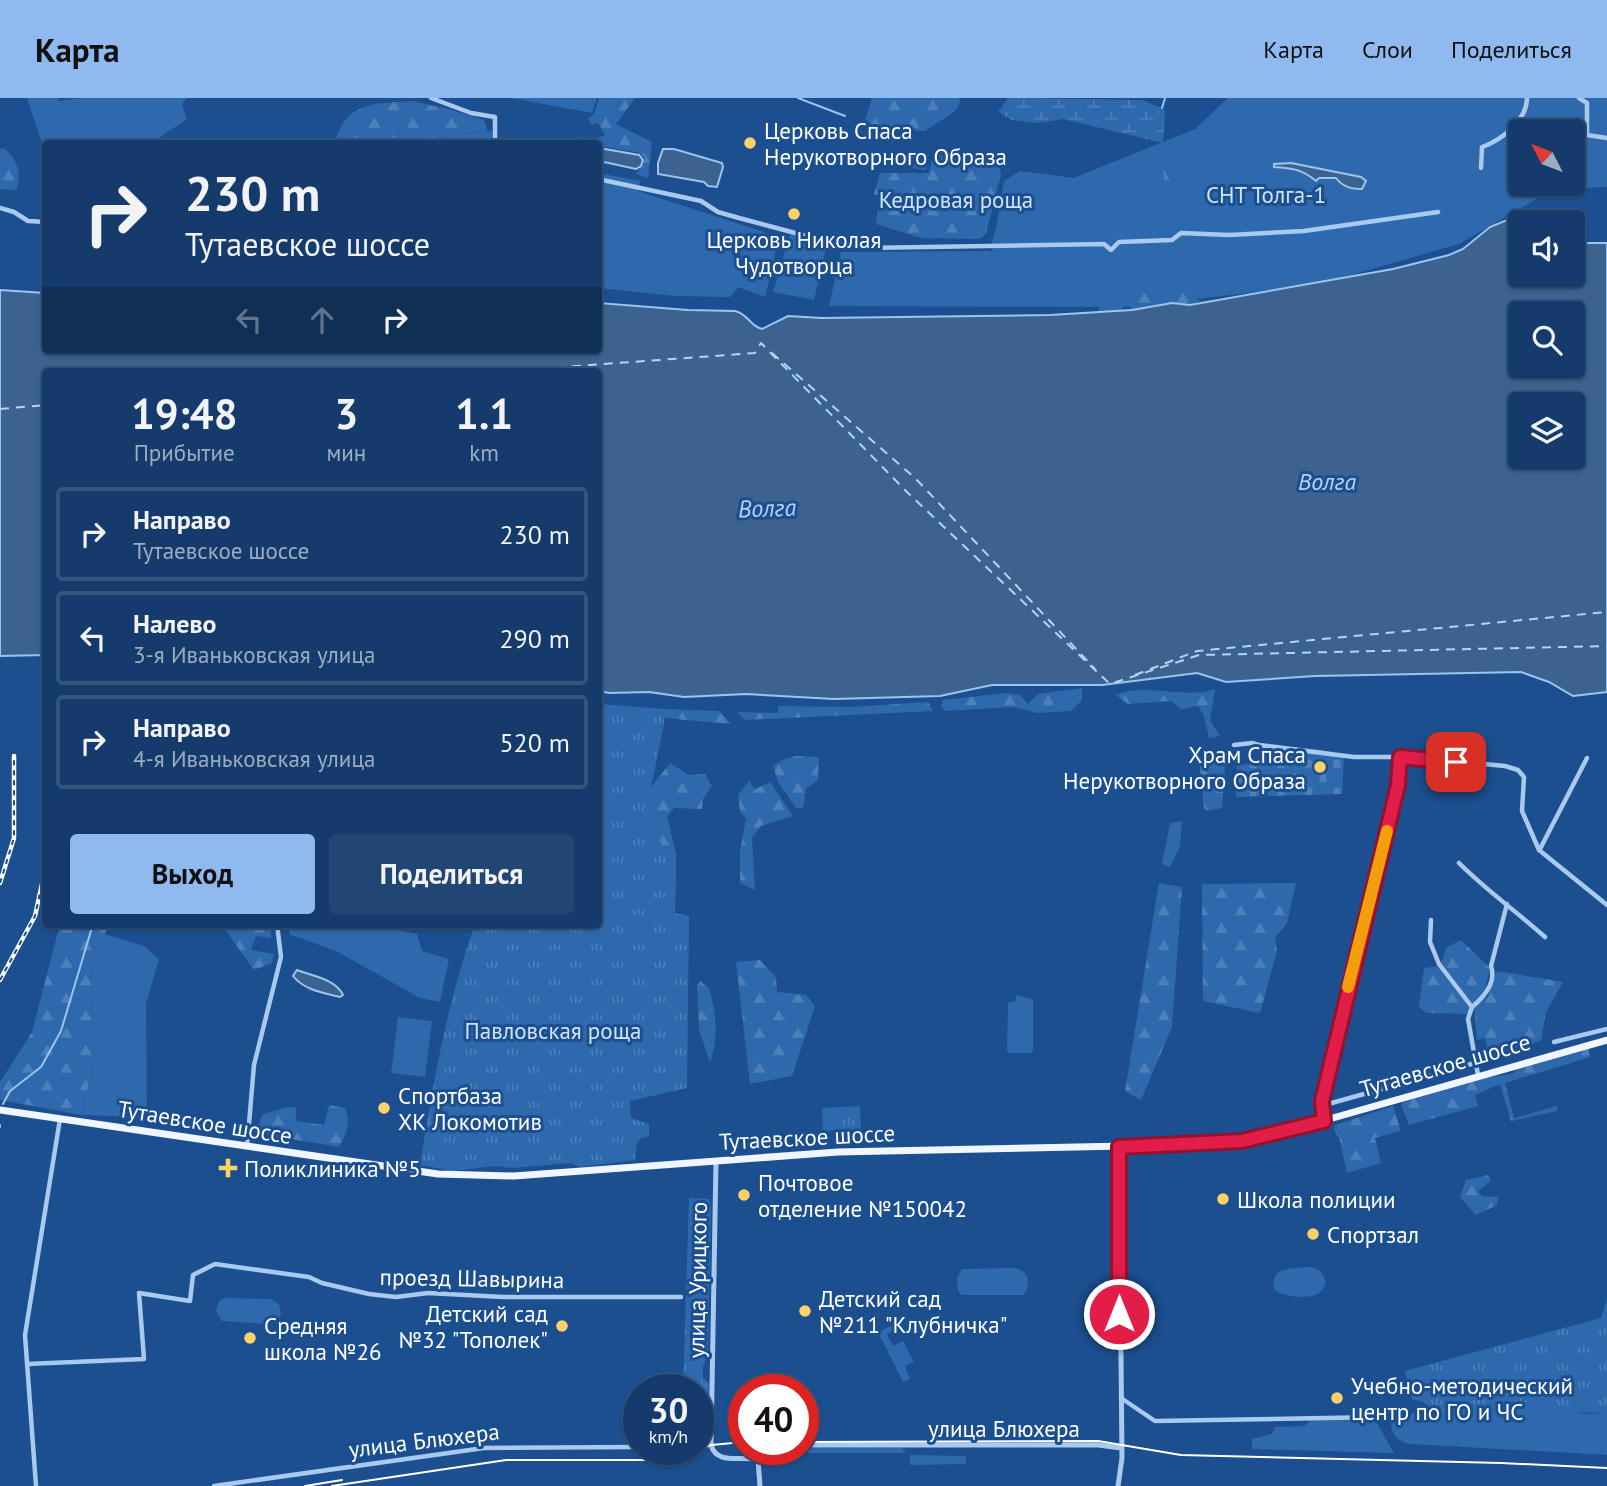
<!DOCTYPE html>
<html lang="ru">
<head>
<meta charset="utf-8">
<style>
	:root { --surface:#143b6b; --page:#214673; --text:#f1f3f6; --muted:#9dadc1; --line:#33557e; --accent:#90b9f0 }
	body { margin:0; font-family:"PT Sans",sans-serif; background:var(--page); color:var(--text); height:100vh; display:flex; flex-direction:column; font-size:26px; white-space:nowrap }
	* { box-sizing:border-box; margin:0 }
	p { font-size:23px; color:var(--muted) }
	.icon { flex:none; width:38px; height:38px; fill:none; stroke:currentColor; stroke-width:2; stroke-linecap:round; stroke-linejoin:round }
	.map { position:relative; flex:1; overflow:hidden }
	.panel { position:absolute; left:42px; top:270px; width:560px; height:560px; display:flex; flex-direction:column; background:var(--surface); border-radius:7px; box-shadow:0 2px 5px #0004,0 0 0 2px var(--line) }
	.panel>* { flex:none }
	.guide { position:absolute; left:42px; top:42px; width:560px; height:214px; border-radius:7px; box-shadow:0 2px 5px #0004,0 0 0 2px var(--line); background:#143b6b; color:var(--text); overflow:hidden }
	.needle { width:46px; rotate:312deg }
	.fabs { position:absolute; left:1508px; top:21px; display:grid; gap:14px }
	.fabs a { display:grid; place-items:center; width:77px; height:77px; border-radius:7px; background:var(--surface); box-shadow:0 2px 5px #0004,0 0 0 2px var(--line); font-size:35px }
	.speed { position:absolute; left:623px; top:1276px; display:flex; gap:14px; font-size:35px; font-weight:700; text-align:center }
	.speed>* { display:grid; place-content:center; width:91px; height:91px; border-radius:50%; background:var(--surface); box-shadow:0 2px 5px #0004,0 0 0 2px var(--line); line-height:1 }
	.speed small { font-size:18px; font-weight:400 }
	.speed .limit { border:10px solid #d22; background:#fff; color:#111 }
	.pin { position:absolute; display:grid; place-items:center; width:60px; height:60px; color:#fff; margin:-30px; border-radius:14px; box-shadow:0 4px 10px #0006 }
	.me { position:absolute; width:77px; margin:-38px; rotate:0deg; stroke-linejoin:round; filter:drop-shadow(0 0 5px #0008) }
	.turn { display:flex; align-items:center; gap:24px; height:147px; padding:0 28px; font-size:32px }
	.turn .icon { width:91px; height:91px; stroke-width:2.5 }
	.turn b { display:block; font-size:49px; line-height:60px }
	.lanes { display:flex; align-items:center; height:66px; padding:0 28px; background:#0003; justify-content:center; gap:35px; direction:ltr }
	.lanes .off { opacity:.35 }
	.eta { display:flex; justify-content:space-evenly; align-items:center; height:119px; text-align:center }
	.eta b { font-size:42px; font-weight:800; line-height:49px }
	.cta { display:flex; gap:14px; margin-top:auto; padding:14px 28px }
	.cta a { flex:1; height:80px; border-radius:7px; background:var(--accent); color:#111; font-size:28px; font-weight:800; line-height:80px; text-align:center }
	.cta a+a { background:var(--page); color:var(--text) }
	ul { padding:0; list-style:none }
	li { display:flex; align-items:center; gap:21px; height:94px; margin:0 14px 10px; padding:0 14px; border:4px solid var(--line); border-radius:7px }
	li div { flex:1 }
	li b { display:block; font-size:26px }
	li em { font-style:normal }
	header { display:flex; align-items:center; gap:42px; box-sizing:border-box; height:98px; padding:0 35px; background:var(--accent); color:#111 }
	header strong { font-size:33px }
	nav { display:flex; gap:38px; margin-inline-start:auto; font-size:24px }
	.map>svg:first-child { display:block }
	.green { fill:#2e69ad; fill-rule:evenodd }
	.forest { fill:url(#forest-firs) }
	.wetland { fill:url(#wetland-marsh) }
	.cemetery { fill:url(#cemetery-stones) }
	.park { fill:url(#park-tufts) }
	.water { fill:#3c6290; stroke:#9cc4f0; stroke-width:2; fill-rule:evenodd }
	.lines { fill:none; stroke-linecap:round; stroke-linejoin:round }
	.stream { stroke:#9cc4f0; stroke-width:2 }
	.ferry { stroke:#b5d3f5; stroke-width:2; stroke-dasharray:9 7; stroke-linecap:butt }
	.minor { stroke:#a9c9ee; stroke-width:4.5 }
	.tertiary { stroke:#a9c9ee; stroke-width:5 }
	.primary { stroke:#f0f6ff; stroke-width:7 }
	.tram { stroke:#fff; stroke-width:2 }
	.rail-casing { stroke:#fff; stroke-width:4.5 }
	.rail { stroke:#1b4f8f; stroke-width:2; stroke-dasharray:5; stroke-linecap:butt }
	.route-casing { stroke:#92132f; stroke-width:18 }
	.route { stroke:#e11d48; stroke-width:12 }
	.slow { stroke:#f59e0b; stroke-width:12 }
	.poi-dot { fill:#ffd166; stroke:#1b4f8f; stroke-width:2.5 }
	.labels { text-anchor:middle; dominant-baseline:central; stroke-width:6; stroke-linejoin:round; paint-order:stroke }
	.poi-label { font-size:23px; fill:#fff; stroke:#1b4f8f; text-anchor:start }
	.park-label { font-size:23px; fill:#cfe3fa; stroke:#1b4f8f }
	.street-label { font-size:23px; fill:#fff; stroke:#1b4f8f }
	.water-label { font-size:24px; font-style:italic; fill:#b5d3f5; stroke:#1b4f8f }
</style>
</head>
<body>
<header>
<strong>Карта</strong>
<nav><a>Карта</a><a>Слои</a><a>Поделиться</a></nav>
</header>
<div class="map">
<svg width="1607" height="1388" viewBox="0 0 1607 1388">
	<defs>
		<pattern id="forest-firs" width="22" height="20" patternUnits="userSpaceOnUse" patternTransform="scale(1.75)"><rect width="22" height="20" fill="#2e69ad"/><path d="M5 1l3.5 6h-7zM16 11l3.5 6h-7z" fill="#4d80b9"/></pattern>
		<pattern id="wetland-marsh" width="20" height="14" patternUnits="userSpaceOnUse" patternTransform="scale(1.75)"><rect width="20" height="14" fill="#2e69ad"/><path d="M1 5h8M5 5V1M11 12h8M15 12V8" fill="none" stroke="#4d80b9"/></pattern>
		<pattern id="cemetery-stones" width="16" height="16" patternUnits="userSpaceOnUse" patternTransform="scale(1.75)"><rect width="16" height="16" fill="#2e69ad"/><path d="M2 7V4a2 2 0 0 1 4 0v3zM10 15v-3a2 2 0 0 1 4 0v3z" fill="#4d80b9"/></pattern>
		<pattern id="park-tufts" width="24" height="20" patternUnits="userSpaceOnUse" patternTransform="scale(1.75)"><rect width="24" height="20" fill="#2e69ad"/><path d="M3 7l-1-3M5 7V3M7 7l1-3M15 17l-1-3M17 17v-4M19 17l1-3" fill="none" stroke="#4d80b9"/></pattern>
	</defs>
	<rect width="100%" height="100%" fill="#1b4f8f"/>
	<g class="green">
		<polygon points="27,0 58,0 59,3 80,0 187,0 182,6 187,21 151,45 46,46 45,55"/>
		<polygon points="511,0 597,0 592,15"/>
		<path d="M 1228,0 L 1607,0 L 1607,89 L 1554,91 L 1459,146 L 1341,180 L 1295,190 L 1123,209 L 1122,213 L 1098,214 L 1099,209 L 829,208 L 841,154 L 992,153 L 994,146 L 991,146 L 996,131 L 1004,83 L 1020,73 L 1074,80 L 1195,31 ZM 1521,33 L 1573,33 L 1573,86 L 1521,86 Z"/>
		<polygon points="492,33 493,45 389,46 401,43"/>
		<polygon points="890,52 929,57 926,72 886,66"/>
		<polygon points="598,75 640,83 638,93 779,139 765,199 738,189 730,199 674,198 599,190"/>
		<polygon points="790,136 827,147 814,202 773,194"/>
		<polygon points="1182,723 1180,748 1170,769 1162,766 1170,725"/>
		<polygon points="291,826 371,826 417,836 422,853 449,861 440,904 420,900 336,853 289,836"/>
		<polygon points="104,836 144,848 159,861 146,906 147,1019 81,1017 94,966 91,861"/>
		<polygon points="1016,897 1033,901 1033,952 1031,955 1009,955 1007,952 1008,905 1015,903"/>
		<polygon points="398,919 432,923 425,979 391,975"/>
		<path d="M 1312,1169 L 1321,1173 L 1326,1184 C 1325,1186 1322,1193 1320,1194 C 1312,1202 1283,1199 1275,1192 C 1267,1168 1295,1170 1312,1169 Z"/>
		<path d="M 1014,1170 C 1029,1172 1031,1185 1024,1197 L 962,1197 L 958,1193 L 957,1180 L 962,1171 Z"/>
		<polygon points="225,1200 271,1201 279,1206 281,1216 276,1224 266,1226 222,1223 216,1213 219,1203"/>
		<polygon points="895,1226 898,1231 887,1236 893,1248 903,1243 914,1264 905,1268 910,1281 903,1284 878,1234"/>
		<path d="M 1544,1304 L 1584,1316 L 1607,1315 L 1607,1357 L 1410,1346 C 1398,1343 1391,1338 1391,1325 L 1428,1308 Z"/>
		<polygon points="1311,1322 1375,1322 1394,1355 1252,1351 1252,1341 1272,1336 1275,1329 1304,1328"/>
		<polygon points="824,1350 902,1350 906,1355 798,1355 798,1351"/>
		<polygon points="910,1357 966,1358 966,1366 910,1367"/>
	</g>
	<g class="forest">
		<polygon points="599,0 635,0 616,26 652,44 648,80 636,76 643,66 645,60 637,54 599,48 598,46 578,44 579,39 594,41 605,37 598,24 592,27 588,21 594,16"/>
		<polygon points="872,0 959,0 960,2 958,9 954,14 925,33 894,32 872,37 866,33 864,26"/>
		<path d="M 411,3 L 448,11 L 484,22 L 487,33 L 389,45 L 335,45 C 346,3 373,6 411,3 Z"/>
		<path d="M 1166,49 L 1170,49 L 1177,66 L 1175,86 L 1178,116 C 1162,103 1165,89 1163,72 L 1171,68 Z"/>
		<path d="M 4,50 C 18,63 22,74 16,92 L 0,91 L 0,51 Z"/>
		<polygon points="933,56 983,64 1000,70 1001,77 986,135 980,141 921,140 876,126 879,98 874,96 880,75 929,75"/>
		<polygon points="1167,192 1195,197 1200,203 1190,207 1172,205 1132,212 1130,210 1135,196"/>
		<polygon points="1082,590 1082,602 1071,613 1037,615 1013,609 945,613 941,608 943,602 1007,595 1020,597 1028,606 1038,596"/>
		<path d="M 1215,591 L 1210,622 L 1220,638 L 1209,640 L 1204,618 L 1198,608 L 1181,611 L 1171,603 L 1128,606 L 1116,597 C 1147,584 1184,602 1215,591 Z"/>
		<polygon points="928,604 933,613 745,622 737,614 778,615 778,608 850,609"/>
		<polygon points="664,611 719,613 731,626 664,620"/>
		<polygon points="796,658 819,659 818,682 806,691 803,710 796,710 778,684 773,668 785,661"/>
		<polygon points="1199,660 1217,661 1225,669 1222,710 1207,713 1204,710"/>
		<polygon points="670,665 689,677 705,676 712,688 703,701 702,711 674,710 667,718 676,756 676,775 670,781 674,817 689,819 688,863 678,857 648,797 640,775 632,735 632,713"/>
		<polygon points="749,683 755,691 770,684 793,718 761,728 752,739 755,792 740,785 740,753 746,721 740,714 738,697"/>
		<polygon points="1159,785 1182,789 1172,929 1141,1002 1125,993"/>
		<polygon points="1296,785 1287,825 1275,840 1277,853 1260,915 1203,903 1202,786"/>
		<polygon points="60,826 110,826 91,861 94,966 81,1017 0,1002 0,984 32,934"/>
		<polygon points="221,826 271,826 271,840 256,838 251,852 274,856 272,865 254,872"/>
		<polygon points="1461,842 1490,870 1484,896 1472,906 1441,865 1447,849"/>
		<polygon points="760,862 776,879 777,894 806,897 815,908 792,978 750,986 736,864"/>
		<polygon points="1439,868 1469,909 1470,916 1427,915 1419,909 1424,870"/>
		<polygon points="1497,873 1563,884 1546,914 1541,943 1489,956 1485,940 1477,942 1474,909 1488,898"/>
		<path d="M 700,883 L 709,890 C 716,913 719,941 710,964 L 699,932 L 697,888 Z"/>
		<polygon points="1588,950 1590,959 1505,985 1514,1020 1557,1008 1557,1013 1511,1023 1500,986 1475,997 1478,1008 1409,1027 1401,1007 1404,1003 1485,980 1511,976 1520,970"/>
		<path d="M 329,1007 L 345,1010 C 351,1026 347,1035 339,1049 L 255,1035 L 263,1016 L 288,1009 L 296,1010 L 296,1023 L 324,1027 Z"/>
		<polygon points="1393,1008 1401,1033 1375,1040 1381,1065 1347,1075 1339,1039 1334,1033 1335,1027"/>
		<polygon points="1488,1077 1491,1083 1478,1093 1482,1098 1498,1099 1497,1107 1476,1117 1460,1099 1466,1082"/>
	</g>
	<polygon class="wetland" points="1008,0 1143,2 1165,12 1163,45 1063,21 1038,25 1012,22 998,14"/>
	<polygon class="cemetery" points="1295,649 1321,652 1325,656 1344,660 1342,696 1236,699 1237,667 1270,664 1271,651 1294,654"/>
	<g class="park">
		<path d="M 599,606 L 664,611 L 664,626 L 646,714 L 676,777 L 675,815 L 689,818 L 687,990 L 630,1003 L 631,1020 L 649,1026 L 649,1038 L 641,1040 L 637,1046 L 635,1062 L 580,1069 L 571,1065 L 513,1070 L 496,1068 L 452,1073 L 420,1067 C 433,985 447,904 475,826 L 598,826 Z"/>
		<polygon points="860,1008 861,1032 823,1033 822,1010"/>
		<polygon points="689,1100 709,1101 711,1108 708,1257 703,1268 703,1279 709,1286 708,1332 705,1337 698,1340 698,1292 683,1292"/>
		<polygon points="1607,1201 1607,1315 1556,1314 1544,1304 1428,1308 1423,1304 1412,1301 1405,1273 1601,1220"/>
	</g>
	<g class="water">
		<polygon points="599,50 639,57 643,62 641,68 636,71 599,63"/>
		<polygon points="663,51 674,51 722,65 723,69 717,89 708,88 704,84 658,76 658,65"/>
		<path d="M 1291,65 L 1361,79 L 1366,83 L 1362,91 C 1351,91 1343,89 1336,80 L 1319,80 L 1316,83 C 1302,71 1291,70 1274,69 L 1274,66 Z"/>
		<path d="M 1507,122 L 1521,129 L 1521,177 L 1573,177 L 1573,145 L 1607,145 L 1607,594 L 1573,598 L 1549,584 L 1521,574 L 1315,578 L 1226,584 L 1197,575 L 1102,587 L 992,587 L 940,598 L 834,601 L 746,596 L 684,599 L 649,594 L 609,595 L 599,593 L 598,273 L 46,273 L 45,557 L 0,558 L 0,192 L 45,195 L 46,252 L 598,252 L 599,205 L 688,212 L 735,213 C 747,215 751,229 762,231 L 788,218 L 822,220 L 1050,217 L 1132,212 L 1172,205 L 1190,207 L 1393,171 L 1449,157 L 1463,151 L 1490,129 ZM 1573,215 L 1573,268 L 1521,268 L 1521,215 ZM 1573,306 L 1573,359 L 1521,359 L 1521,306 Z"/>
		<path d="M 297,872 C 312,878 336,881 343,897 L 340,899 C 323,895 304,892 293,878 Z"/>
	</g>
	<g class="lines">
		<g class="stream">
			<polyline points="798,0 845,18"/>
			<polyline points="1162,10 1165,0"/>
			<polyline points="3,1006 10,993 41,969 61,933 93,826"/>
			<polyline points="0,1029 0,1027"/>
		</g>
		<g class="ferry">
			<polyline points="772,255 916,381 1095,571"/>
			<polyline points="508,273 755,255 761,245 908,395 1110,586 1199,557 1607,548"/>
			<polyline points="0,311 46,307"/>
			<polyline points="1135,577 1197,553 1607,514"/>
		</g>
		<g class="minor">
			<polyline points="431,0 471,15 495,19 495,46"/>
			<polyline points="1579,0 1587,5 1587,37 1607,40"/>
			<path d="M 1481,70 L 1482,49 C 1502,42 1527,22 1527,0"/>
			<polyline points="598,81 701,103 718,114 739,120 829,144 865,150 1104,146 1111,152 1119,144 1172,142 1181,135 1229,137 1304,133 1438,114"/>
			<polyline points="0,110 14,114 28,123 46,124"/>
			<polyline points="1234,647 1252,645 1259,647 1354,659 1409,659 1505,668 1518,672 1524,679 1522,713 1539,752 1607,807"/>
			<polyline points="1540,751 1587,660"/>
			<path d="M 1459,765 C 1486,792 1517,814 1545,839"/>
			<polyline points="1431,822 1430,844 1439,866 1472,909 1468,921 1478,977"/>
			<path d="M 1472,909 C 1484,899 1497,885 1491,868 L 1507,806"/>
			<polyline points="1554,944 1607,931"/>
			<polyline points="1321,1008 1475,965"/>
			<polyline points="1324,1023 1322,1003 1398,687 1400,659"/>
			<polyline points="247,1049 254,967 281,859 277,826"/>
			<polyline points="27,1266 144,1261 139,1195 190,1203 193,1177 215,1166 309,1179 322,1185 369,1196 396,1199 428,1195 503,1199 681,1199"/>
			<polyline points="1121,1300 1155,1323 1381,1319"/>
			<polyline points="698,1342 711,1338"/>
			<polyline points="36,1388 25,1237 60,1021"/>
			<polyline points="214,1388 484,1350 639,1349"/>
		</g>
		<g class="tertiary">
			<path d="M 716,1063 L 711,1347 C 717,1368 742,1357 758,1362"/>
			<polyline points="803,1347 1098,1347 1121,1350"/>
			<polyline points="758,1362 760,1388"/>
			<polyline points="758,1362 762,1351"/>
			<polyline points="1118,1388 1122,1360 1119,1049"/>
		</g>
		<polyline class="primary" points="0,1012 438,1076 514,1078 838,1054 1222,1046 1287,1033 1607,942"/>
		<g class="tram">
			<polyline points="803,1344 1098,1343 1181,1357 1501,1365 1607,1370"/>
			<polyline points="305,1388 342,1382"/>
			<polyline points="332,1388 506,1362 668,1362 711,1347 744,1344"/>
		</g>
		<g class="rail-casing">
			<g id="rail">
				<polyline points="0,785 14,740 14,658"/>
				<polyline points="0,882 35,818 45,772"/>
			</g>
		</g>
		<use href="#rail" class="rail"/>
	</g>
	<g class="lines">
		<g class="route-casing">
			<polyline id="route" points="1119,1216 1119,1049 1242,1043 1324,1023 1322,1003 1398,687 1400,659 1456,664"/>
		</g>
		<use href="#route" class="route"/>
		<polyline class="slow" points="1348,889 1387,733"/>
	</g>
	<g class="poi-dot">
		<circle cx="750" cy="45" r="7"/>
		<circle cx="794" cy="116" r="7"/>
		<circle cx="1320" cy="669" r="7"/>
		<circle cx="384" cy="1010" r="7"/>
		<path d="M224.5 1059.5h7v7h7v7h-7v7h-7v-7h-7v-7h7z"/>
		<circle cx="744" cy="1097" r="7"/>
		<circle cx="1223" cy="1101" r="7"/>
		<circle cx="1313" cy="1136" r="7"/>
		<circle cx="805" cy="1213" r="7"/>
		<circle cx="562" cy="1228" r="7"/>
		<circle cx="250" cy="1240" r="7"/>
		<circle cx="1337" cy="1300" r="7"/>
	</g>
	<g class="labels">
		<g class="poi-label">
			<text x="764" y="32">Церковь Спаса<tspan x="764" dy="26">Нерукотворного Образа</tspan></text>
			<text x="794" y="141" text-anchor="middle">Церковь Николая<tspan x="794" dy="26">Чудотворца</tspan></text>
			<text x="1306" y="656" text-anchor="end">Храм Спаса<tspan x="1306" dy="26">Нерукотворного Образа</tspan></text>
			<text x="398" y="997">Спортбаза<tspan x="398" dy="26">ХК Локомотив</tspan></text>
			<text x="244" y="1070">Поликлиника №5</text>
			<text x="758" y="1084">Почтовое<tspan x="758" dy="26">отделение №150042</tspan></text>
			<text x="1237" y="1101">Школа полиции</text>
			<text x="1327" y="1136">Спортзал</text>
			<text x="819" y="1200">Детский сад<tspan x="819" dy="26">№211 "Клубничка"</tspan></text>
			<text x="548" y="1215" text-anchor="end">Детский сад<tspan x="548" dy="26">№32 "Тополек"</tspan></text>
			<text x="264" y="1227">Средняя<tspan x="264" dy="26">школа №26</tspan></text>
			<text x="1351" y="1287">Учебно-методический<tspan x="1351" dy="26">центр по ГО и ЧС</tspan></text>
		</g>
		<g class="park-label">
			<text x="1266" y="96">СНТ Толга-1</text>
			<text x="956" y="101">Кедровая роща</text>
			<text x="553" y="932">Павловская роща</text>
		</g>
		<g class="street-label">
			<text transform="translate(1445 967) rotate(-16)">Тутаевское шоссе</text>
			<text transform="translate(205 1024) rotate(9)">Тутаевское шоссе</text>
			<text transform="translate(807 1039) rotate(-3)">Тутаевское шоссе</text>
			<text transform="translate(472 1180) rotate(1)">проезд Шавырина</text>
			<text transform="translate(697 1182) rotate(-89)">улица Урицкого</text>
			<text x="1004" y="1330">улица Блюхера</text>
			<text transform="translate(424 1342) rotate(-7)">улица Блюхера</text>
		</g>
		<g class="water-label">
			<text x="1327" y="383">Волга</text>
			<text transform="translate(767 410) rotate(-2)">Волга</text>
		</g>
	</g>
</svg>
<div class="fabs">
<a><svg class="needle" viewBox="-14 -14 28 28"><path d="M0-13l5 13h-10z" fill="#e53935"/><path d="M0 13l5-13h-10z" fill="#9dadc1"/></svg></a>
<a><svg class="icon" aria-label="sound" viewBox="0 0 24 24"><path d="M4 9h4l5-4v14l-5-4H4zM17 9q2 3 0 6"/></svg></a>
<a><svg class="icon" aria-label="search" viewBox="0 0 24 24"><circle cx="10" cy="10" r="6"/><path d="M15 15l6 6"/></svg></a>
<a><svg class="icon" aria-label="layers" viewBox="0 0 24 24"><path d="M12 4l9 5-9 5-9-5zM3 14l9 5 9-5"/></svg></a>
</div>
<div class="speed"><div>30<small>km/h</small></div><div class="limit">40</div></div>
<div class="pin" style="left:1456px;top:664px;background:#d93025"><svg class="icon" aria-label="arrive" viewBox="0 0 24 24"><path d="M6 21V4h12l-3 4 3 4H6"/></svg></div>
<svg class="me" style="left:1119px;top:1216px" viewBox="-20 -20 40 40"><circle r="17" fill="#e11d48" stroke="#fff" stroke-width="3"/><path d="M0-11L8 9 0 5-8 9z" fill="#fff"/></svg>
<div class="guide">
<div class="turn"><svg class="icon" aria-label="right" viewBox="0 0 24 24"><path d="M7 20v-9h11M14 6l5 5-5 5"/></svg><div><b>230 m</b>Тутаевское шоссе</div></div>
<div class="lanes"><svg class="icon off" aria-label="left" viewBox="0 0 24 24"><path d="M17 20v-9H6M10 6l-5 5 5 5"/></svg><svg class="icon off" aria-label="ahead" viewBox="0 0 24 24"><path d="M12 20V5M6 11l6-6 6 6"/></svg><svg class="icon" aria-label="right" viewBox="0 0 24 24"><path d="M7 20v-9h11M14 6l5 5-5 5"/></svg></div>
</div>
<section class="panel">
<div class="eta">
<div><b>19:48</b><p>Прибытие</p></div>
<div><b>3</b><p>мин</p></div>
<div><b>1.1</b><p>km</p></div>
</div>
<ul>
<li><svg class="icon" aria-label="right" viewBox="0 0 24 24"><path d="M7 20v-9h11M14 6l5 5-5 5"/></svg><div><b>Направо</b><p>Тутаевское шоссе</p></div><em>230 m</em></li>
<li><svg class="icon" aria-label="left" viewBox="0 0 24 24"><path d="M17 20v-9H6M10 6l-5 5 5 5"/></svg><div><b>Налево</b><p>3-я Иваньковская улица</p></div><em>290 m</em></li>
<li><svg class="icon" aria-label="right" viewBox="0 0 24 24"><path d="M7 20v-9h11M14 6l5 5-5 5"/></svg><div><b>Направо</b><p>4-я Иваньковская улица</p></div><em>520 m</em></li>
</ul>
<div class="cta"><a>Выход</a><a>Поделиться</a></div>
</section>
</div>
</body>
</html>
